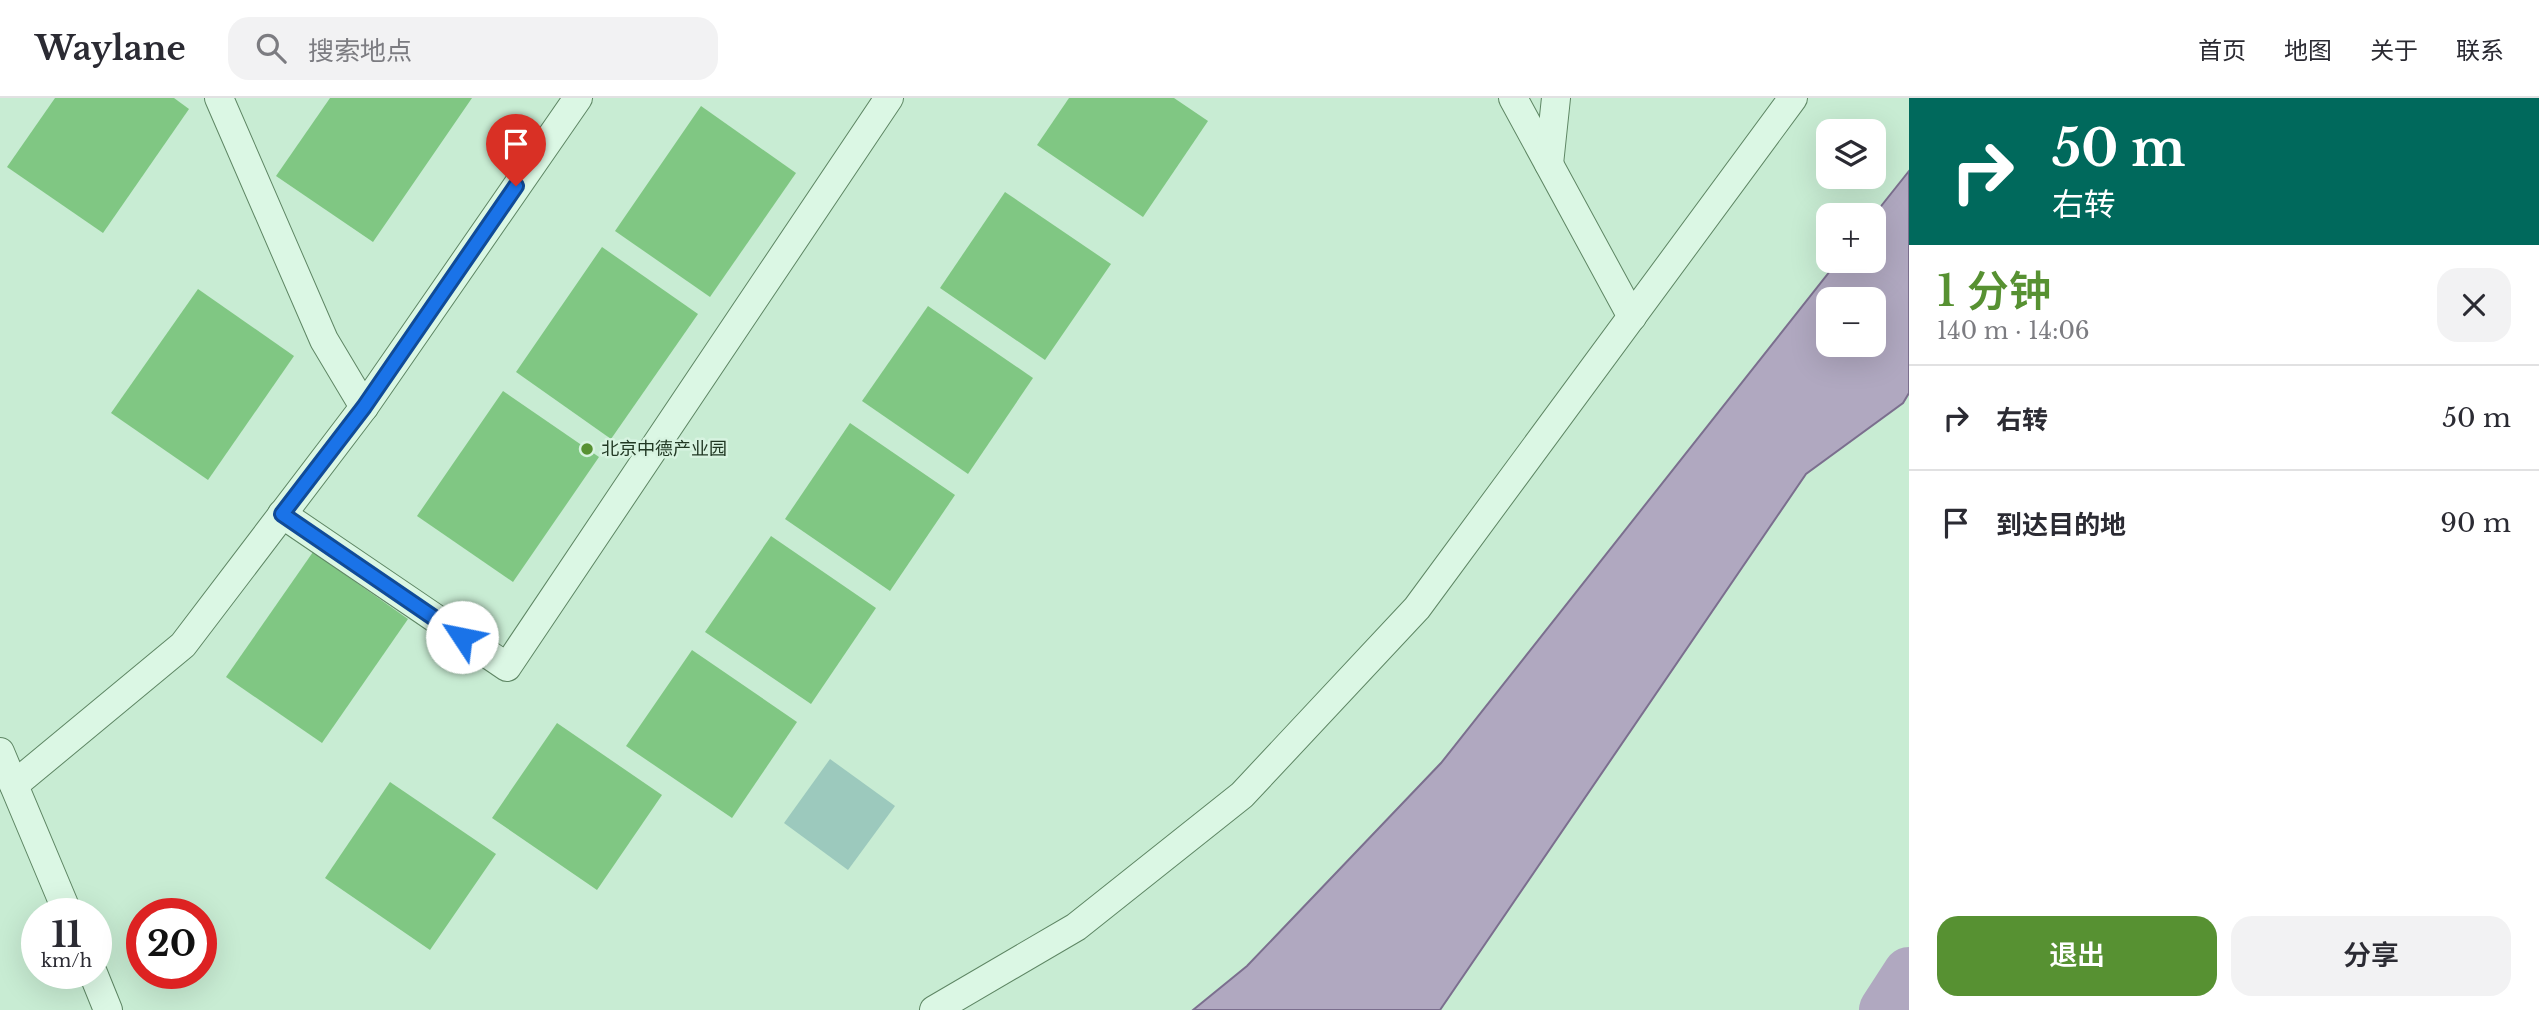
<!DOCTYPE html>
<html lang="zh">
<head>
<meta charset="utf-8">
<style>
	:root { --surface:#fff; --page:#f2f2f3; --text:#2b2b33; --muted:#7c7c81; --line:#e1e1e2; --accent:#579132 }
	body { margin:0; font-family:"Libre Baskerville","Noto Sans SC",serif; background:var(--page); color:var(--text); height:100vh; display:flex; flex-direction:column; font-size:26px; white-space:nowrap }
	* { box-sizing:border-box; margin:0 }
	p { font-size:23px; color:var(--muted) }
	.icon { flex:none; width:38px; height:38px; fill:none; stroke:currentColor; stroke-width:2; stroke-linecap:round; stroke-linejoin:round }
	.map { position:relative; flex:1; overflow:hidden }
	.details { display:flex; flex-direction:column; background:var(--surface); width:630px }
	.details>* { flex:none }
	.hud { background:#00695c; color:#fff; overflow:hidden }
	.buttons { position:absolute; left:1816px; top:21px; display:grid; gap:14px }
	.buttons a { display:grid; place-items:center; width:70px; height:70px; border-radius:14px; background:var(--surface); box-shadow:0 7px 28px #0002; font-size:35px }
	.speed { position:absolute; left:21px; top:800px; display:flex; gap:14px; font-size:35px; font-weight:700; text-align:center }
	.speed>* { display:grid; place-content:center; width:91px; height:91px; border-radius:50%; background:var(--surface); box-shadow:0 7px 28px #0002; line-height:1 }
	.speed small { font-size:18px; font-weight:400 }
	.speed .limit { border:10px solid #d22; background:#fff; color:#111 }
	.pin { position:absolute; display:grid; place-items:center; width:60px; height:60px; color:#fff; margin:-72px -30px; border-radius:50% 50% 50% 0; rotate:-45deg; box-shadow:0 0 7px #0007 }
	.pin .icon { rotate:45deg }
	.me { position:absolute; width:77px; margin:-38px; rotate:304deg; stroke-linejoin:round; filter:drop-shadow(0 0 5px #0008) }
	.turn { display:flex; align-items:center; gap:24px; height:147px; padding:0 28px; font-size:32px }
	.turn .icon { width:91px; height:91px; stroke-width:2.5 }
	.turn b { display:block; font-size:49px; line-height:60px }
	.round { display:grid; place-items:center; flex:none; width:74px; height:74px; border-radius:21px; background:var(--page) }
	.head { display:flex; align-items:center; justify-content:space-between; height:119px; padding:0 28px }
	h1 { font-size:42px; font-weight:600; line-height:52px; color:var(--accent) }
	.action { display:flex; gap:14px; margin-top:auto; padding:14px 28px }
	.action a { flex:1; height:80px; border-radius:21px; background:var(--accent); color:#fff; font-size:28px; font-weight:600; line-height:80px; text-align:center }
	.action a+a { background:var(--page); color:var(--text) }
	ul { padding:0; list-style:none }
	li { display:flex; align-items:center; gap:21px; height:105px; padding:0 28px; border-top:2px solid var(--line) }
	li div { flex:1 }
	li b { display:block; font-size:26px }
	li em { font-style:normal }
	header { display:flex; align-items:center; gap:42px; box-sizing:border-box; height:98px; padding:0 35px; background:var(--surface); border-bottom:2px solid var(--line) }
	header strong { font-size:33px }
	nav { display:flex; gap:38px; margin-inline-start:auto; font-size:24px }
	.search { width:490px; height:63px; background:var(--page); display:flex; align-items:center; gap:18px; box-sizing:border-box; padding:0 24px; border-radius:21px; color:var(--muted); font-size:26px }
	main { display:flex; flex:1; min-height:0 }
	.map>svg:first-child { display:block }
	.green { fill:#9cc9bd }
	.water { fill:#b0a8c0; stroke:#7b6f8e; stroke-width:2; fill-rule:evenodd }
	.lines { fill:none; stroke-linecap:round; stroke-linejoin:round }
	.river { stroke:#b0a8c0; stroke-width:52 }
	.building { fill:#80c783 }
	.minor-casing { stroke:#5e8664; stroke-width:30 }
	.minor { stroke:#dbf7e4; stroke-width:28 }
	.route-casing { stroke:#114b97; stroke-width:18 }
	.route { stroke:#1a73e8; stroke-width:12 }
	.poi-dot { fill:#579132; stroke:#d7f3e0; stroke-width:2.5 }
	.labels { text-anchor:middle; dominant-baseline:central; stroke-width:5; stroke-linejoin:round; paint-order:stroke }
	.poi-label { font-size:18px; fill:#213823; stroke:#d7f3e0; text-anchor:start }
</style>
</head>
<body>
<header>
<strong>Waylane</strong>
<div class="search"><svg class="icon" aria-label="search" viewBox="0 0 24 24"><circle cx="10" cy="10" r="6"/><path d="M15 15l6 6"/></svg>搜索地点</div>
<nav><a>首页</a><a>地图</a><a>关于</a><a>联系</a></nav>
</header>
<main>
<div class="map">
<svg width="1909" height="912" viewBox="0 0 1909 912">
	<rect width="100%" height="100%" fill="#c8ecd3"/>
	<polygon class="green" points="830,661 895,708 848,772 784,725"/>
	<path class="water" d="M 1909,73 L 1909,295 L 1903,305 L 1806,376 L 1440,912 L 1193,912 L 1247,868 L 1441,665 L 1838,163 L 1874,163 L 1874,117 ZM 1829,201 L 1874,201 L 1874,247 L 1829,247 Z"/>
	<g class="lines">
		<polyline class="river" points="1885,912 1909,875"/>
	</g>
	<g class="building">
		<polygon points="55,0 174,0 189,11 103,135 7,69"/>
		<polygon points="330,0 472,0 373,144 276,78"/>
		<polygon points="1069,0 1174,0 1208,23 1143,119 1037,47"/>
		<polygon points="701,8 796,75 710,199 615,133"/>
		<polygon points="1005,94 1111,166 1045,262 940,190"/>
		<polygon points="602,149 698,216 611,341 516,274"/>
		<polygon points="198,191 294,258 208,382 111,315"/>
		<polygon points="928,208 1033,280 968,376 862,303"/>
		<polygon points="503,293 599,359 513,484 417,418"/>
		<polygon points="850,325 955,397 890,493 785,421"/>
		<polygon points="771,438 876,510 811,606 705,534"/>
		<polygon points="313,454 408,521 322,645 226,579"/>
		<polygon points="692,552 797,624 732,720 626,648"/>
		<polygon points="557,625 662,697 597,792 492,720"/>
		<polygon points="390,684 496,756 430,852 325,780"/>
	</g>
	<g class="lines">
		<g class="minor-casing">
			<g id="minor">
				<polyline points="219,0 324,242 364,309"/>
				<polyline points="1513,0 1632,219"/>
				<polyline points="1549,66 1556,0"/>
				<polyline points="282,416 507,569 889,0"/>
				<polyline points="0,654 68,816"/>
				<polyline points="14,687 183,547 364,309 578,0"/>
				<polyline points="93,875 108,912"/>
				<polyline points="934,912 1076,829 1242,697 1417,510 1793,0"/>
			</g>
		</g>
		<use href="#minor" class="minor"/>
	</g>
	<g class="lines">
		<g class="route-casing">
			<polyline id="route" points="462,539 282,416 364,309 516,88"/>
		</g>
		<use href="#route" class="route"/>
	</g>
	<circle class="poi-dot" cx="587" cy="351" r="7"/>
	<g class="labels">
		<g class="poi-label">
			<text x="601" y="351">北京中德产业园</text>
		</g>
	</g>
</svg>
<div class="buttons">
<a><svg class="icon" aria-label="layers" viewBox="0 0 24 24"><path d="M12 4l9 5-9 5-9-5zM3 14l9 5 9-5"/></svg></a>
<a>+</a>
<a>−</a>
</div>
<div class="speed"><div>11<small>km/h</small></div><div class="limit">20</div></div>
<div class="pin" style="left:516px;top:88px;background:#d93025"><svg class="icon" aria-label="arrive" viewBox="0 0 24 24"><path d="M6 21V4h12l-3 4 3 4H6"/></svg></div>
<svg class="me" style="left:462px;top:539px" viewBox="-20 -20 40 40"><circle r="19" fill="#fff"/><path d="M0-13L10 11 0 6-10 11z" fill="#1a73e8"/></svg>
</div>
<section class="details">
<div class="hud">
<div class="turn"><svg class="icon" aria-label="right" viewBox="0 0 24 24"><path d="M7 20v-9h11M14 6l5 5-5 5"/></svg><div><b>50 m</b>右转</div></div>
</div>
<div class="head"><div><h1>1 分钟</h1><p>140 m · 14:06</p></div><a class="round"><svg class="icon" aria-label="close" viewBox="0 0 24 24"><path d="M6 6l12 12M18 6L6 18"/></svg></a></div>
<ul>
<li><svg class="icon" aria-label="right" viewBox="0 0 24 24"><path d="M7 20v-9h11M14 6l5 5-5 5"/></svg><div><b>右转</b></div><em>50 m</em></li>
<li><svg class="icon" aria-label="arrive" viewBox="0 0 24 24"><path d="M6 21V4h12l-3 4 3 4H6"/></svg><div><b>到达目的地</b></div><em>90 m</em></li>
</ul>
<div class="action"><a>退出</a><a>分享</a></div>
</section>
</main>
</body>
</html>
